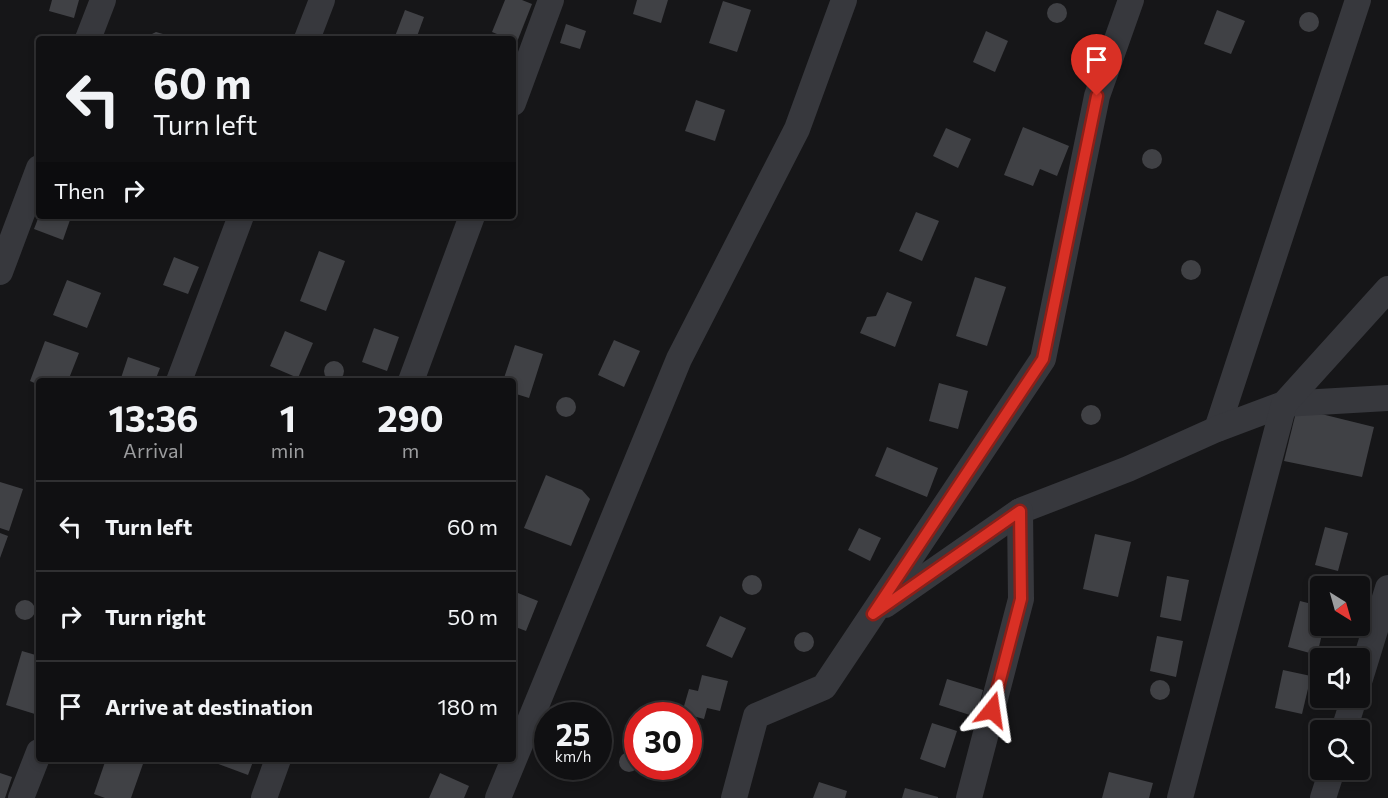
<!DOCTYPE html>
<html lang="en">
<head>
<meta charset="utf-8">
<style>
	:root { --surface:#101012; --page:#19191b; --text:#f1f3f6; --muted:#9c9d9f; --line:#303032 }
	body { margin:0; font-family:Commissioner,sans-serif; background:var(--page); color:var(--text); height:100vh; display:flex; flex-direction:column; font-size:22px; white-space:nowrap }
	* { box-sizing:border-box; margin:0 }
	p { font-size:20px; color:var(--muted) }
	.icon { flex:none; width:33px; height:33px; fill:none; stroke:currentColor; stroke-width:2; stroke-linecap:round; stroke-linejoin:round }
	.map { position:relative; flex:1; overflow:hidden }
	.panel { position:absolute; left:36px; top:378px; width:480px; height:384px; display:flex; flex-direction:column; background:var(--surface); border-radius:6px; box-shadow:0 3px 9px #0003,0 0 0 2px var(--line) }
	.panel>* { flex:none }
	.hud { position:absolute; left:36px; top:36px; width:480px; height:183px; border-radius:6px; box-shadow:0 3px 9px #0003,0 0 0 2px var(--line); background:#101012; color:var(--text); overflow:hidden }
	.needle { width:39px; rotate:143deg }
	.buttons { position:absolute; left:1310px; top:576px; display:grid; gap:12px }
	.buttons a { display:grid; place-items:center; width:60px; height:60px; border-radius:6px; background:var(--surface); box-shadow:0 3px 9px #0003,0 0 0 2px var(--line); font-size:30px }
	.speed { position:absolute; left:534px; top:702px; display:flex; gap:12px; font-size:30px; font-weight:700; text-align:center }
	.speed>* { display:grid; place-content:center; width:78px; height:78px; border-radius:50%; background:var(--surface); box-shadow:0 3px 9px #0003,0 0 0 2px var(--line); line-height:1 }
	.speed small { font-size:15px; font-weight:400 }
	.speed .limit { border:9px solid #d22; background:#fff; color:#111 }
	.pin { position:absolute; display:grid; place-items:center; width:51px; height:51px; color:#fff; margin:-62px -26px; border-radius:50% 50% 50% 0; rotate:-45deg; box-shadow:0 0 6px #0007 }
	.pin .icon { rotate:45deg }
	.me { position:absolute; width:66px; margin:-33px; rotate:15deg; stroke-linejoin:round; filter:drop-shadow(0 0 4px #0008) }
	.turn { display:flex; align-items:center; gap:21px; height:126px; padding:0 18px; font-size:27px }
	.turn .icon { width:78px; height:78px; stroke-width:2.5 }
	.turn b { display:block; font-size:42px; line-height:51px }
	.then { display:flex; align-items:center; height:57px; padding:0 18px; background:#0003; gap:12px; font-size:22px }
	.eta { display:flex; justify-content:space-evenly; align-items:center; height:102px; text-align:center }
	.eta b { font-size:36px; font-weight:700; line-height:42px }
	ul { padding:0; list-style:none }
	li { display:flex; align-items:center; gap:18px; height:90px; padding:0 18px; border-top:2px solid var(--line) }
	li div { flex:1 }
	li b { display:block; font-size:22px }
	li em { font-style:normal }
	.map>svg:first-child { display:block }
	.building { fill:#404145 }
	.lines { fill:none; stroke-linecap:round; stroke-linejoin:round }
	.street { stroke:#37383d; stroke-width:26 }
	.route-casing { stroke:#8d1f18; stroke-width:15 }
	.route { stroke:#d93025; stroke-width:10 }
</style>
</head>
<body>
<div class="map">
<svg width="1388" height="798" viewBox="0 0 1388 798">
	<rect width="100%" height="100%" fill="#161618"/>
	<g class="building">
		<polygon points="52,0 79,0 74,18 49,11"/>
		<polygon points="505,0 522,0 532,4 517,42 492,32"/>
		<polygon points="637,0 668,0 661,23 633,14"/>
		<polygon points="723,1 751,10 737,52 709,43"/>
		<circle cx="1057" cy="13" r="10"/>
		<polygon points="405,10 424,17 416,39 394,39"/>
		<polygon points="1217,10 1245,21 1231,54 1204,44"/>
		<circle cx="1309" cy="22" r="10"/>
		<polygon points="566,24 586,31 580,49 560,43"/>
		<polygon points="986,31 1008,41 995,72 973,62"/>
		<polygon points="156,32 163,34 167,39 147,39 150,35"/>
		<polygon points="696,100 725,110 715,141 685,131"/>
		<polygon points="1023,127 1069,146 1057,176 1040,169 1033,186 1004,175"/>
		<polygon points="946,128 971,139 958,168 933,156"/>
		<circle cx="1152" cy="159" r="10"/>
		<polygon points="916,212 939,221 922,261 899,251"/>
		<polygon points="39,216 58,216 70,220 63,240 34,229"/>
		<polygon points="319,251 345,261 326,311 300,301"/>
		<polygon points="174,257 199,267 188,294 163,285"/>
		<circle cx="1191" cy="270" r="10"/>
		<polygon points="975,277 1006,287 987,346 956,336"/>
		<polygon points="67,280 101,293 87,328 53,315"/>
		<polygon points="887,292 912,302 895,347 860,333 867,317 876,316"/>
		<polygon points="374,328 399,337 387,371 362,362"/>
		<polygon points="285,331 313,343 298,378 270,366"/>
		<polygon points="614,340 640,351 624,387 598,375"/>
		<polygon points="45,341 79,353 68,381 39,381 39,385 30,381"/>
		<polygon points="515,345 543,354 529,398 513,393 513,381 503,381"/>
		<polygon points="128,357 160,368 155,381 120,381"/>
		<circle cx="334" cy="371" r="10"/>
		<polygon points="939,383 968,391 958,429 929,421"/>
		<circle cx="566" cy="407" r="10"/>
		<circle cx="1091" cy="415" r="10"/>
		<polygon points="1297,408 1374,427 1362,477 1284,461"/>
		<polygon points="887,447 938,468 927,497 875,476"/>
		<polygon points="546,475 582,490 590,499 571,546 524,528"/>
		<polygon points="0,482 23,489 9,531 0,528"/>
		<polygon points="1325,527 1348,533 1338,571 1315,565"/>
		<polygon points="859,528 881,538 870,561 848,550"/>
		<polygon points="0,533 8,536 0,558"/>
		<polygon points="1095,534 1131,542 1118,597 1083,589"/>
		<circle cx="752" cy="585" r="10"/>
		<polygon points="1167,576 1189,580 1181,621 1160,617"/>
		<polygon points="513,591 538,601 526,631 513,626"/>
		<circle cx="25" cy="610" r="10"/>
		<polygon points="1300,601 1320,606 1320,626 1324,626 1317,655 1288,647"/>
		<polygon points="720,616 746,628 732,658 706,646"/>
		<circle cx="804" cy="642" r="10"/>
		<polygon points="1157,636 1183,641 1176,677 1150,671"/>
		<polygon points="22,651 39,656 39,711 38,715 6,705"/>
		<polygon points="1283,670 1311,676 1302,714 1275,708"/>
		<polygon points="702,675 728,681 720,711 707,708 704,719 682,713 689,689 698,691"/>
		<polygon points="947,679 983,690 976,717 939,705"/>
		<circle cx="1160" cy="690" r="10"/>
		<polygon points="932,723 957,731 945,768 920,759"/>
		<circle cx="629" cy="762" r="10"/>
		<polygon points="106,759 140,759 144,761 131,798 105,798 94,794"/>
		<polygon points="214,759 254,759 248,775 213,762"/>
		<polygon points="1109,772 1153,783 1149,798 1102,798"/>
		<polygon points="0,773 12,777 5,798 0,798"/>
		<polygon points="440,773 469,786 464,798 429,798"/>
		<polygon points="819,782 847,791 845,798 813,798"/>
		<polygon points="905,788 938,797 938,798 902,798"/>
	</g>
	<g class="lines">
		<g class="street">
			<polyline points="88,39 103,0"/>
			<polyline points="307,39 322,0"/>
			<polyline points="513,103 551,0"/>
			<polyline points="0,272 39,168"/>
			<polyline points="179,381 241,216"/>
			<polyline points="411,381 472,216"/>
			<polyline points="1217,429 1358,0"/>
			<polyline points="885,605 1020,511 1128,469 1217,429 1284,404 1388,398"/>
			<polyline points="1359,682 1388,588"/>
			<polyline points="1344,730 1354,698"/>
			<polyline points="21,798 39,752"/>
			<polyline points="264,798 278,759"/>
			<polyline points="498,798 679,359 797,129 844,0"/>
			<polyline points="734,798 756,716 824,687 1043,359 1097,96 1131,0"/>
			<polyline points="969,798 1021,599 1020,511"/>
			<polyline points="1180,798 1284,404 1388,289"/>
			<polyline points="1323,798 1332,770"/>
		</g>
	</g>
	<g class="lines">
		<g class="route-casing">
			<polyline id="route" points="992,710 1021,599 1020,511 873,614 1043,359 1097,96"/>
		</g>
		<use href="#route" class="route"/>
	</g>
</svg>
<div class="buttons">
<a><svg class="needle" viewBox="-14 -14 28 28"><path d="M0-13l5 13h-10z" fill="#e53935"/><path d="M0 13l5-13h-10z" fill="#9c9d9f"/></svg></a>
<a><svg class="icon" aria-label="sound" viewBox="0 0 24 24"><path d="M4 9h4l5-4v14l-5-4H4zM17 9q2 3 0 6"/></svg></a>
<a><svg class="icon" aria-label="search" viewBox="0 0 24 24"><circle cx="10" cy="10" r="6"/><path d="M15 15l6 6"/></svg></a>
</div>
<div class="speed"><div>25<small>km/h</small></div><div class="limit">30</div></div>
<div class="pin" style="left:1097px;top:96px;background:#d93025"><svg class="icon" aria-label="arrive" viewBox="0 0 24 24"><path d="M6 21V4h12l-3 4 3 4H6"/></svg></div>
<svg class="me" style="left:992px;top:710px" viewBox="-20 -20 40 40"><path d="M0-17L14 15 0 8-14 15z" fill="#d93025" stroke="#fff" stroke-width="4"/></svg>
<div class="hud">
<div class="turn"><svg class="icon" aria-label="left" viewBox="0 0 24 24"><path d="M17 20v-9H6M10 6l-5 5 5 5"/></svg><div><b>60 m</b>Turn left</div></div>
<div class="then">Then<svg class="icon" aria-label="right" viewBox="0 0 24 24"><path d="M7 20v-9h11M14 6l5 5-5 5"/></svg></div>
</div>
<section class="panel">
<div class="eta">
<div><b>13:36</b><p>Arrival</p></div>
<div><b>1</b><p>min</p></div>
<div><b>290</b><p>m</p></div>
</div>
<ul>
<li><svg class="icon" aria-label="left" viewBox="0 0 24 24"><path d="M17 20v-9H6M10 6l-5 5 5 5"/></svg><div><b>Turn left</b></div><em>60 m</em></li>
<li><svg class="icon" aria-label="right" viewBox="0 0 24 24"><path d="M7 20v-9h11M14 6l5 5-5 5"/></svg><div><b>Turn right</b></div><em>50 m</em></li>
<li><svg class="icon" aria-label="arrive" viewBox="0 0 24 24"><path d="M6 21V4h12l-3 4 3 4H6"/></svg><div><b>Arrive at destination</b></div><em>180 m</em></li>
</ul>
</section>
</div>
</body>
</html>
